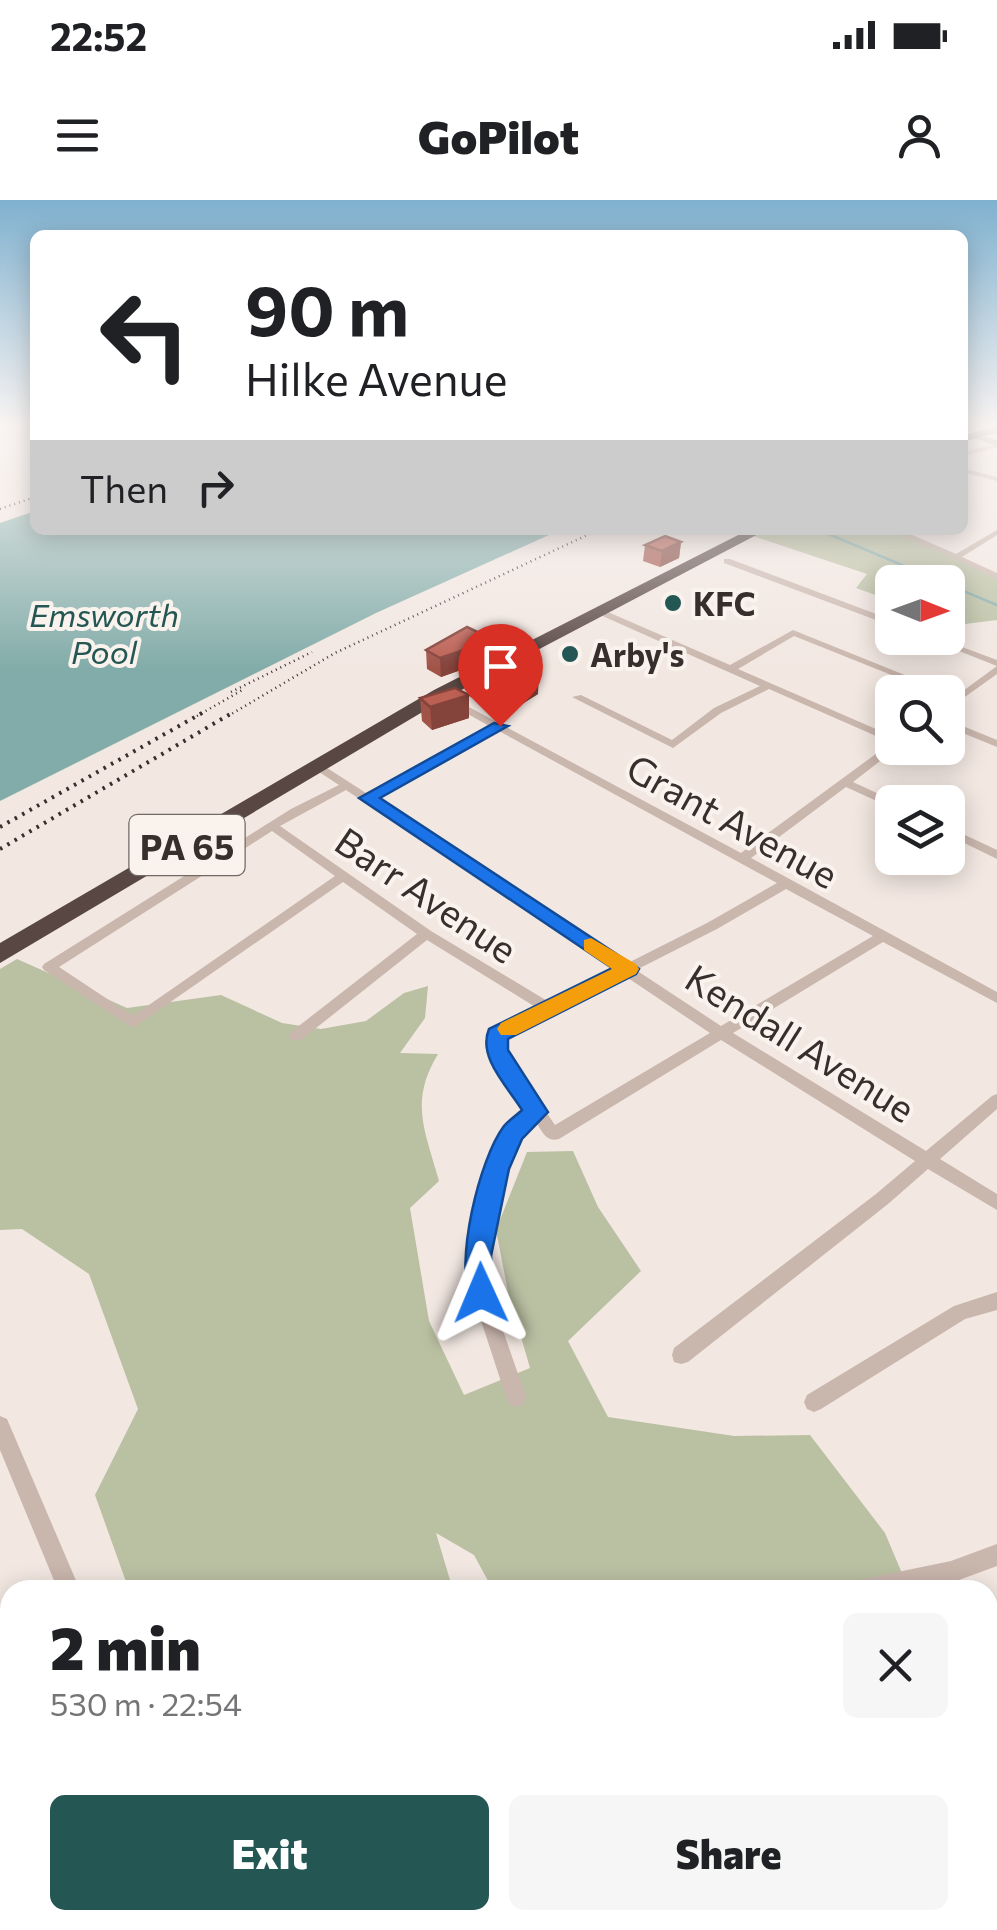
<!DOCTYPE html>
<html lang="en">
<head>
<meta charset="utf-8">
<style>
	:root { --surface:#fff; --page:#f6f6f6; --text:#202124; --muted:#757577; --accent:#245753 }
	body { margin:0; font-family:Commissioner,sans-serif; background:var(--page); color:var(--text); height:100vh; display:flex; flex-direction:column; font-size:38px; white-space:nowrap }
	* { box-sizing:border-box; margin:0 }
	p { font-size:32px; color:var(--muted) }
	.icon { flex:none; width:55px; height:55px; fill:none; stroke:currentColor; stroke-width:2; stroke-linecap:round; stroke-linejoin:round }
	.map { position:relative; flex:1; overflow:hidden }
	.details { position:absolute; left:0px; top:1380px; width:998px; height:350px; display:flex; flex-direction:column; background:var(--surface); border-radius:30px 30px 0 0; box-shadow:0 5px 25px #0003 }
	.details>* { flex:none }
	.guide { position:absolute; left:30px; top:30px; width:938px; height:305px; border-radius:15px; box-shadow:0 5px 25px #0003; background:#fff; color:var(--text); overflow:hidden }
	.needle { width:65px; rotate:91deg }
	.tools { position:absolute; left:875px; top:365px; display:grid; gap:20px }
	.tools a { display:grid; place-items:center; width:90px; height:90px; border-radius:15px; background:var(--surface); box-shadow:0 5px 25px #0003; font-size:50px }
	.pin { position:absolute; display:grid; place-items:center; width:85px; height:85px; color:#fff; margin:-102px -42px; border-radius:50% 50% 50% 0; rotate:-45deg; box-shadow:0 0 10px #0007 }
	.pin .icon { rotate:45deg }
	.me { position:absolute; width:110px; margin:-55px; rotate:359deg; stroke-linejoin:round; filter:drop-shadow(0 0 8px #0008) }
	.turn { display:flex; align-items:center; gap:35px; height:210px; padding:0 50px; font-size:45px }
	.turn .icon { width:130px; height:130px; stroke-width:2.5 }
	.turn b { display:block; font-size:70px; line-height:85px }
	.then { display:flex; align-items:center; height:95px; padding:0 50px; background:#0003; gap:20px; font-size:38px }
	.round { display:grid; place-items:center; flex:none; width:105px; height:105px; border-radius:15px; background:var(--page) }
	.overview { display:flex; align-items:center; justify-content:space-between; height:170px; padding:0 50px }
	h1 { font-size:60px; font-weight:800; line-height:75px }
	.button { display:flex; gap:20px; margin-top:auto; padding:20px 50px }
	.button a { flex:1; height:115px; border-radius:15px; background:var(--accent); color:#fff; font-size:40px; font-weight:800; line-height:115px; text-align:center }
	.button a+a { background:var(--page); color:var(--text) }
	.status { display:flex; justify-content:space-between; align-items:center; height:70px; padding:0 50px; background:var(--surface); direction:ltr }
	.status svg { height:28px; fill:currentColor }
	header { display:flex; justify-content:space-between; align-items:center; height:130px; padding:0 50px; background:var(--surface); font-size:45px; font-weight:800 }
	.map>svg:first-child { display:block }
	.green { fill:#bac0a2 }
	.water { fill:#82aca9 }
	.lines { fill:none; stroke-linecap:round; stroke-linejoin:round }
	.stream { stroke:#82aca9; stroke-width:2.5 }
	.street { fill:#c9b6ad; fill-rule:evenodd }
	.secondary { fill:#9d867f; fill-rule:evenodd }
	.highway { fill:#584743; fill-rule:evenodd }
	.rail-far1 { stroke:#382e2b; stroke-width:2.5; stroke-dasharray:1 4; stroke-linecap:butt }
	.rail { stroke:#382e2b; stroke-width:4; stroke-dasharray:2.5 6; stroke-linecap:butt }
	.wall { fill:#a25348 }
	.shaded-wall { fill:#84433b }
	.building { fill:#bc6054; stroke:#84433b; stroke-width:2.5 }
	.route { fill:#1a73e8; stroke:#114b97; stroke-width:2.5 }
	.slow { fill:#f59e0b }
	.poi-dot { fill:#245753; stroke:#f9f2ed; stroke-width:4 }
	.labels { text-anchor:middle; dominant-baseline:central; stroke-width:8; stroke-linejoin:round; paint-order:stroke }
	.far-poi-label { font-size:32px; font-weight:bold; fill:#382e2b; stroke:#f9f2ed; text-anchor:start }
	.far-water-label { font-size:32px; font-style:italic; fill:#245753; stroke:#f9f2ed }
	.shield { fill:#f9f2ed; stroke:#726965; stroke-width:2.5 }
	.shield-label { font-size:35px; font-weight:bold; fill:#382e2b }
	.street-label { font-size:38px; fill:#382e2b; stroke:#f9f2ed }
</style>
</head>
<body>
<div class="status"><b>22:52</b><svg viewBox="0 0 49 12"><path d="M0 12V9h3v3zM5 12V6h3v6zM10 12V3h3v9zM15 12V0h3v12zM26 1h20v11H26zM47 4h2v5h-2z"/></svg></div>
<header><svg class="icon" aria-label="menu" viewBox="0 0 24 24"><path d="M4 6h16M4 12h16M4 18h16"/></svg>GoPilot<svg class="icon" aria-label="person" viewBox="0 0 24 24"><circle cx="12" cy="8" r="4"/><path d="M4 21q1-7 8-7t8 7"/></svg></header>
<div class="map">
<svg width="997" height="1730" viewBox="0 0 997 1730">
	<rect width="100%" height="100%" fill="#f2e7e1"/>
	<g class="green">
		<polygon points="712,330 895,330 997,376 997,420 957,425 948,421 948,382 892,382 892,401 856,388 867,374 738,331"/>
		<path d="M 17,759 L 127,808 L 221,795 L 282,823 L 321,829 L 366,821 L 404,793 L 428,786 L 425,818 L 400,853 L 438,854 C 409,902 425,930 439,981 L 410,1008 L 429,1121 L 464,1195 L 530,1168 L 508,1092 L 496,1030 L 527,952 L 573,951 L 598,1007 L 641,1071 L 568,1141 L 608,1217 L 734,1236 L 810,1235 L 885,1333 L 909,1390 L 493,1390 L 474,1355 L 436,1333 L 453,1390 L 129,1390 L 95,1295 L 138,1209 L 89,1074 L 22,1029 L 0,1030 L 0,769 Z"/>
		<polygon points="242,1720 749,1720 745,1730 245,1730"/>
	</g>
	<polygon class="water" points="35,311 35,330 560,330 376,413 0,601 0,323"/>
	<g class="lines">
		<polyline class="stream" points="819,330 997,405"/>
		<g class="street">
			<polygon points="997,244 997,248 962,256 962,252"/>
			<polygon points="962,268 997,277 997,281 962,272"/>
			<polygon points="891,330 901,330 956,354 997,330 997,335 962,357 997,373 997,379"/>
			<polygon points="724,359 730,359 892,420 892,426 724,363"/>
			<polygon points="601,409 730,465 793,430 947,492 934,492 794,436 738,469 892,536 892,543 769,489 721,513 673,548 572,497 581,495 672,540 714,508 760,486 598,414 597,412"/>
			<polygon points="926,438 938,438 997,460 997,466"/>
			<polygon points="997,466 997,474 948,509 948,502"/>
			<path d="M 452,498 L 741,653 L 888,545 L 892,544 L 892,548 L 897,548 L 853,582 L 896,602 L 892,602 L 892,608 L 846,587 L 751,658 L 997,792 L 997,803 L 883,742 L 733,833 L 926,951 L 992,896 L 997,894 L 997,909 L 940,959 L 997,994 L 997,1010 L 928,969 L 888,1004 L 688,1162 L 681,1164 L 674,1162 L 672,1155 L 674,1148 L 876,994 L 915,961 L 721,840 L 559,939 C 546,943 542,931 536,922 L 519,937 L 512,949 L 486,1056 L 490,1093 L 526,1197 L 523,1204 L 516,1207 L 509,1204 L 506,1197 L 472,1093 L 468,1056 L 496,949 L 507,927 L 528,910 C 512,887 483,859 492,831 L 537,808 L 427,740 L 301,840 L 291,840 L 289,836 L 291,832 L 417,734 L 343,682 L 133,828 L 44,770 L 42,767 L 44,764 L 291,609 L 339,585 L 316,570 L 316,566 L 324,566 L 366,593 L 491,527 L 448,503 L 448,499 ZM 499,531 L 777,683 L 707,723 L 626,764 L 374,598 ZM 346,590 L 615,769 L 549,802 L 431,731 L 280,626 ZM 272,631 L 335,676 L 133,816 L 59,767 ZM 786,689 L 873,736 L 721,826 L 636,770 L 717,729 ZM 625,776 L 710,833 L 555,925 L 503,850 L 504,838 Z"/>
			<polygon points="948,520 997,540 997,547 948,527"/>
			<polygon points="948,627 997,650 997,659 948,635"/>
			<polygon points="997,1092 997,1110 965,1119 821,1209 814,1212 807,1209 804,1202 807,1195 954,1106"/>
			<polygon points="0,1216 7,1219 80,1390 58,1390 0,1250"/>
			<polygon points="997,1344 997,1366 951,1383 917,1390 853,1390 856,1382 864,1379 951,1361"/>
			<polygon points="988,1617 997,1621 997,1649 988,1645"/>
			<polygon points="142,1720 168,1720 167,1730 141,1730"/>
			<polygon points="882,1720 909,1720 905,1730 878,1730"/>
		</g>
		<polygon class="secondary" points="972,233 997,240 997,246 972,237"/>
		<g class="highway">
			<polygon points="997,227 997,233 962,242 962,235"/>
			<polygon points="748,330 766,330 446,498 0,763 0,743 434,490"/>
		</g>
		<g class="rail-far1">
			<polyline points="0,309 35,297"/>
			<polyline points="231,492 312,452"/>
			<polyline points="197,516 244,489"/>
			<polyline points="228,516 335,453 598,330"/>
		</g>
		<g class="rail">
			<polyline points="0,627 202,513"/>
			<polyline points="0,649 232,513"/>
		</g>
	</g>
	<g class="wall">
		<polygon points="681,342 679,358 660,367 643,361 645,345"/>
		<polygon points="426,450 488,455 458,471 441,477 427,469"/>
		<polygon points="484,464 538,494 514,509 491,498 482,503 469,496 468,473"/>
		<polygon points="469,495 469,518 432,530 422,521 420,498"/>
	</g>
	<g class="shaded-wall">
		<polygon points="681,342 679,358 660,367 662,351"/>
		<polygon points="488,437 488,455 458,471 441,477 440,458"/>
		<polygon points="539,471 538,494 514,509 514,485"/>
		<polygon points="491,475 491,498 482,503 482,479"/>
		<polygon points="469,495 469,518 432,530 430,507"/>
	</g>
	<g class="building">
		<polygon points="665,336 681,342 662,351 645,345"/>
		<polygon points="467,427 488,437 458,452 440,458 426,450"/>
		<polygon points="517,461 539,471 514,485 491,475"/>
		<polygon points="484,464 498,471 482,479 468,473"/>
		<polygon points="455,488 469,495 430,507 420,498"/>
	</g>
	<linearGradient id="sky" x2="0" y2="1"><stop stop-color="#7fb1cf"/><stop offset="0.48" stop-color="#f9f4f2"/><stop offset="1" stop-color="#f9f4f2" stop-opacity="0"/></linearGradient>
	<rect width="997" height="469" fill="url(#sky)"/>
	<path class="route" d="M 494,523 L 508,526 L 380,598 L 639,769 L 636,774 L 508,839 L 508,850 L 548,912 L 522,939 L 509,969 L 491,1056 L 495,1093 L 491,1102 L 481,1106 L 471,1102 C 454,1064 479,959 504,926 C 509,920 517,915 522,910 C 508,887 477,857 489,829 L 612,768 L 359,598 Z"/>
	<polygon class="slow" points="591,738 636,764 639,769 636,774 516,835 501,835 497,829 501,823 612,769 584,750 584,740"/>
	<g class="poi-dot">
		<circle cx="673" cy="403" r="10"/>
		<circle cx="570" cy="454" r="10"/>
	</g>
	<g class="labels">
		<g class="far-poi-label">
			<text x="693" y="403">KFC</text>
			<text x="590" y="454">Arby's</text>
		</g>
		<g class="far-water-label">
			<text x="104" y="414">Emsworth<tspan x="104" dy="37">Pool</tspan></text>
		</g>
		<rect class="shield" x="129.5" y="615" width="115" height="60" rx="8"/>
		<g class="shield-label">
			<text x="187" y="645">PA 65</text>
		</g>
		<g class="street-label">
			<text transform="translate(733 620) rotate(29)">Grant Avenue</text>
			<text transform="translate(427 694) rotate(34)">Barr Avenue</text>
			<text transform="translate(801 842) rotate(32)">Kendall Avenue</text>
		</g>
	</g>
</svg>
<div class="tools">
<a><svg class="needle" viewBox="-14 -14 28 28"><path d="M0-13l5 13h-10z" fill="#e53935"/><path d="M0 13l5-13h-10z" fill="#757577"/></svg></a>
<a><svg class="icon" aria-label="search" viewBox="0 0 24 24"><circle cx="10" cy="10" r="6"/><path d="M15 15l6 6"/></svg></a>
<a><svg class="icon" aria-label="layers" viewBox="0 0 24 24"><path d="M12 4l9 5-9 5-9-5zM3 14l9 5 9-5"/></svg></a>
</div>
<div class="pin" style="left:500px;top:526px;background:#d93025"><svg class="icon" aria-label="arrive" viewBox="0 0 24 24"><path d="M6 21V4h12l-3 4 3 4H6"/></svg></div>
<svg class="me" style="left:481px;top:1093px" viewBox="-20 -20 40 40"><path d="M0-17L14 15 0 8-14 15z" fill="#1a73e8" stroke="#fff" stroke-width="4"/></svg>
<div class="guide">
<div class="turn"><svg class="icon" aria-label="left" viewBox="0 0 24 24"><path d="M17 20v-9H6M10 6l-5 5 5 5"/></svg><div><b>90 m</b>Hilke Avenue</div></div>
<div class="then">Then<svg class="icon" aria-label="right" viewBox="0 0 24 24"><path d="M7 20v-9h11M14 6l5 5-5 5"/></svg></div>
</div>
<section class="details">
<div class="overview"><div><h1>2 min</h1><p>530 m · 22:54</p></div><a class="round"><svg class="icon" aria-label="close" viewBox="0 0 24 24"><path d="M6 6l12 12M18 6L6 18"/></svg></a></div>
<div class="button"><a>Exit</a><a>Share</a></div>
</section>
</div>
</body>
</html>
